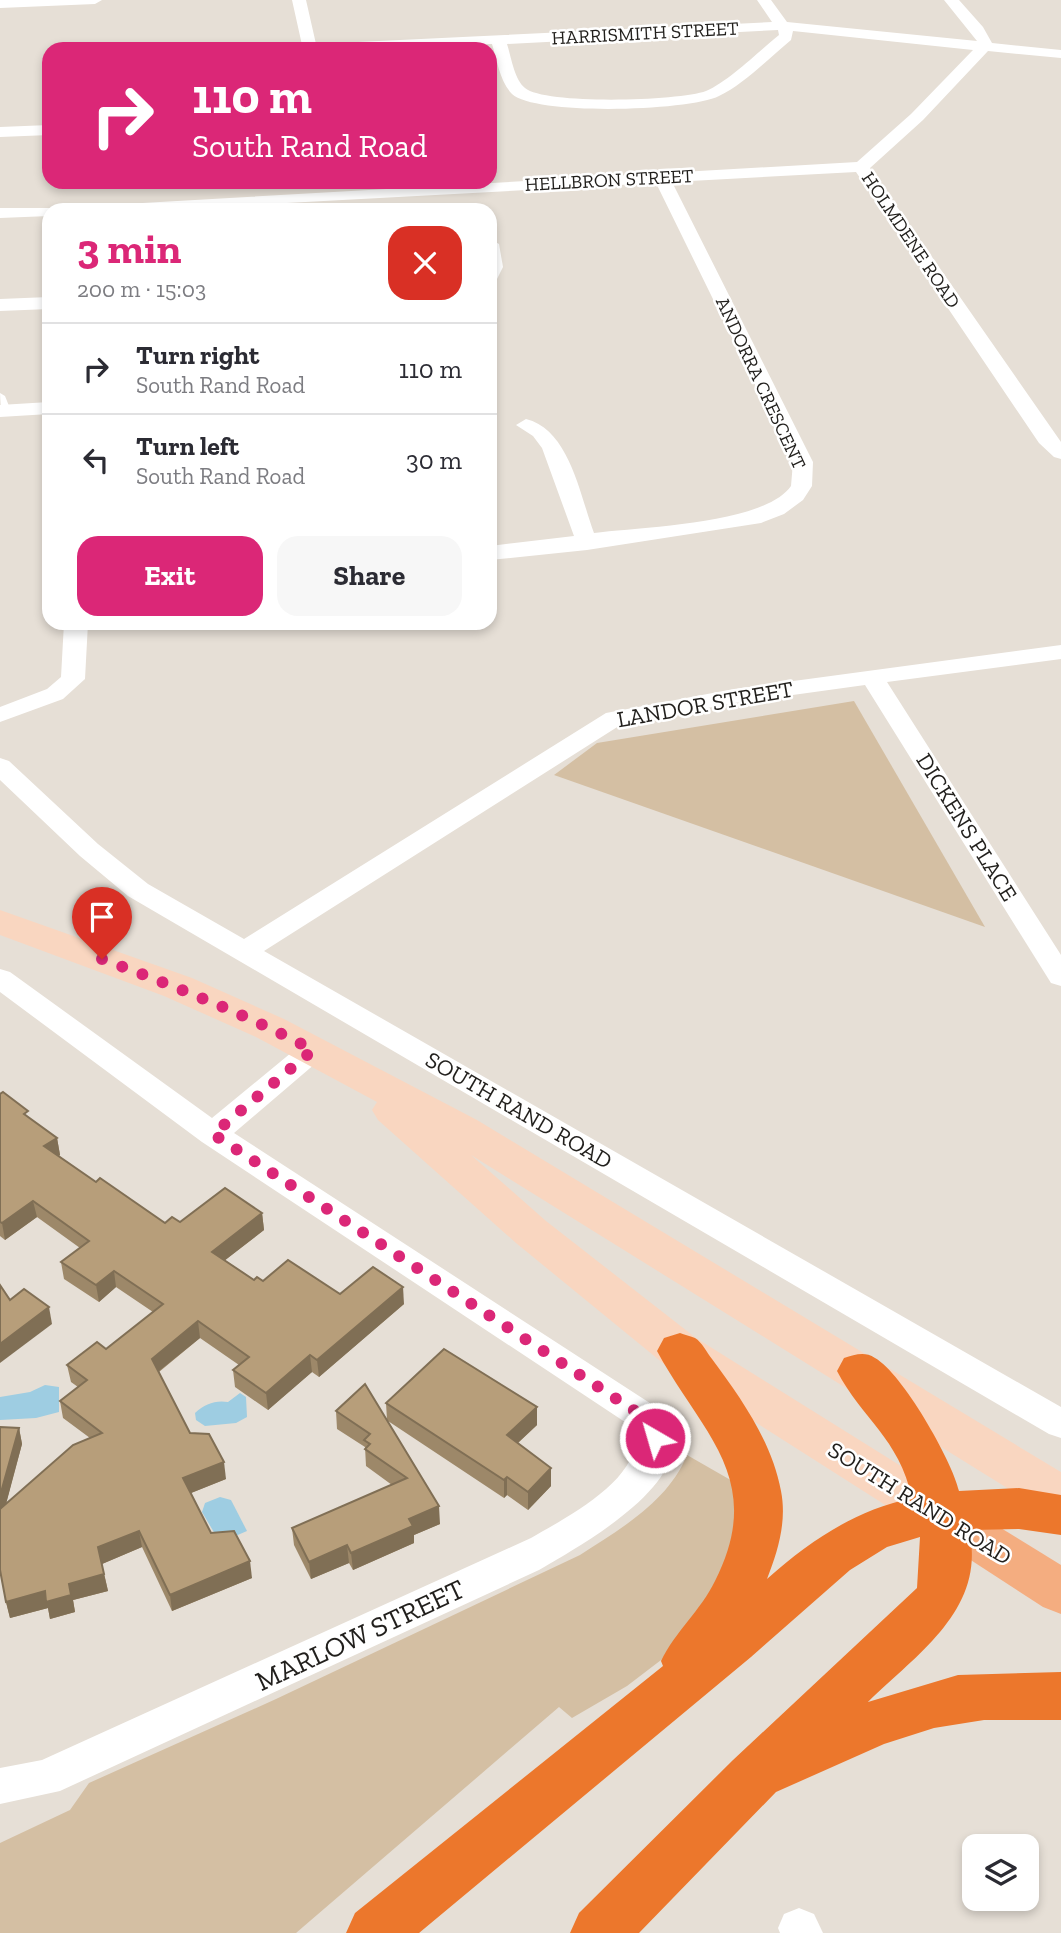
<!DOCTYPE html>
<html lang="en">
<head>
<meta charset="utf-8">
<style>
	:root { --surface:#fff; --page:#f7f7f7; --text:#2b2b33; --muted:#7c7c81; --line:#e1e1e2; --accent:#db2777 }
	body { margin:0; font-family:"Zilla Slab",serif; background:var(--page); color:var(--text); height:100vh; display:flex; flex-direction:column; font-size:26px; white-space:nowrap }
	* { box-sizing:border-box; margin:0 }
	p { font-size:23px; color:var(--muted) }
	.icon { flex:none; width:38px; height:38px; fill:none; stroke:currentColor; stroke-width:2; stroke-linecap:round; stroke-linejoin:round }
	.map { position:relative; flex:1; overflow:hidden }
	.panel { position:absolute; left:42px; top:203px; width:455px; height:427px; display:flex; flex-direction:column; background:var(--surface); border-radius:21px; box-shadow:0 4px 10px #0003 }
	.panel>* { flex:none }
	.guide { position:absolute; left:42px; top:42px; width:455px; height:147px; border-radius:21px; box-shadow:0 4px 10px #0003; background:#db2777; color:#fff; overflow:hidden }
	.controls { position:absolute; left:962px; top:1834px; display:grid; gap:14px }
	.controls a { display:grid; place-items:center; width:77px; height:77px; border-radius:14px; background:var(--surface); box-shadow:0 4px 10px #0003; font-size:35px }
	.pin { position:absolute; display:grid; place-items:center; width:60px; height:60px; color:#fff; margin:-72px -30px; border-radius:50% 50% 50% 0; rotate:-45deg; box-shadow:0 0 7px #0007 }
	.pin .icon { rotate:45deg }
	.me { position:absolute; width:77px; margin:-38px; rotate:322deg; stroke-linejoin:round; filter:drop-shadow(0 0 5px #0008) }
	.turn { display:flex; align-items:center; gap:24px; height:147px; padding:0 35px; font-size:32px }
	.turn .icon { width:91px; height:91px; stroke-width:2.5 }
	.turn b { display:block; font-size:49px; line-height:60px }
	.round { display:grid; place-items:center; flex:none; width:74px; height:74px; border-radius:21px; background:var(--page) }
	.head { display:flex; align-items:center; justify-content:space-between; height:119px; padding:0 35px }
	h1 { font-size:42px; font-weight:700; line-height:52px; color:var(--accent) }
	.primary-button { display:flex; gap:14px; margin-top:auto; padding:14px 35px }
	.primary-button a { flex:1; height:80px; border-radius:21px; background:var(--accent); color:#fff; font-size:28px; font-weight:700; line-height:80px; text-align:center }
	.primary-button a+a { background:var(--page); color:var(--text) }
	ul { padding:0; list-style:none }
	li { display:flex; align-items:center; gap:21px; height:91px; padding:0 35px; border-top:2px solid var(--line) }
	li div { flex:1 }
	li b { display:block; font-size:26px }
	li em { font-style:normal }
	.map>svg:first-child { display:block }
	.green { fill:#d4bfa3 }
	.water { fill:#9ecde2 }
	.lines { fill:none; stroke-linecap:round; stroke-linejoin:round }
	.lane { fill:#fff; fill-rule:evenodd }
	.street { fill:#fff; fill-rule:evenodd }
	.secondary { fill:#f9d6c0; fill-rule:evenodd }
	.primary { fill:#f4ad80; fill-rule:evenodd }
	.highway { fill:#ec772c; fill-rule:evenodd }
	.wall { fill:#9d8869 }
	.shaded-wall { fill:#806f55 }
	.building { fill:#b79e7a; stroke:#806f55; stroke-width:2 }
	.route { stroke:#db2777; stroke-width:12; stroke-dasharray:0 21.6 }
	.labels { text-anchor:middle; dominant-baseline:central; stroke-width:5; stroke-linejoin:round; paint-order:stroke }
	.far-street-label { font-size:19px; fill:#211f1c; stroke:#fff }
	.street-label { font-size:23px; fill:#211f1c; stroke:#fff }
	.near-street-label { font-size:28px; fill:#211f1c; stroke:#fff }
</style>
</head>
<body>
<div class="map">
<svg width="1061" height="1933" viewBox="0 0 1061 1933">
	<rect width="100%" height="100%" fill="#e6dfd6"/>
	<g class="green">
		<polygon points="854,701 985,927 554,775 597,743"/>
		<path d="M 687,1455 L 748,1490 L 744,1551 L 665,1657 L 627,1686 L 572,1718 L 559,1707 L 296,1933 L 0,1933 L 0,1843 L 70,1810 L 89,1783 L 276,1699 L 580,1555 C 620,1529 668,1502 687,1455 Z"/>
	</g>
	<g class="water">
		<polygon points="45,1385 59,1387 59,1412 36,1418 0,1420 0,1397 30,1392"/>
		<path d="M 240,1393 L 246,1397 L 247,1417 L 236,1423 L 205,1426 L 196,1420 L 195,1413 C 205,1404 215,1400 228,1402 Z"/>
		<polygon points="220,1497 231,1500 247,1531 233,1537 215,1534 202,1512 205,1503"/>
	</g>
	<g class="lines">
		<polygon class="lane" points="0,393 5,396 11,411 10,413 1,411"/>
		<g class="street">
			<polygon points="0,0 102,0 95,4 0,8"/>
			<path d="M 292,0 L 306,0 L 316,44 L 772,22 L 757,0 L 771,0 L 787,22 L 977,41 L 944,0 L 959,0 L 983,27 L 992,43 L 1061,50 L 1061,58 L 988,51 L 923,120 L 870,168 L 1061,442 L 1061,459 L 1054,457 L 1039,443 L 856,172 L 672,182 L 813,462 L 812,486 L 803,500 L 784,514 L 761,523 L 587,550 L 490,560 L 490,546 L 574,536 L 542,448 L 533,436 L 516,425 L 526,419 C 570,430 580,496 594,533 C 640,527 765,524 791,486 L 793,462 L 656,183 L 156,210 L 49,210 L 49,216 L 0,218 L 0,208 L 55,208 L 857,162 L 911,114 L 973,50 L 793,31 L 791,40 C 769,58 744,84 719,96 C 690,111 536,116 512,94 C 500,82 497,60 492,44 L 297,49 L 302,45 ZM 778,30 L 779,35 C 759,51 729,81 706,91 C 680,101 545,105 525,88 C 514,79 511,56 507,44 Z"/>
			<polygon points="49,58 49,66 42,65 42,59"/>
			<polygon points="49,125 49,135 0,137 0,127"/>
			<polygon points="490,239 499,244 503,267 496,281 490,282"/>
			<polygon points="49,297 49,309 0,311 0,299"/>
			<polygon points="49,402 49,414 0,417 0,405"/>
			<polygon points="64,623 88,623 85,679 63,699 0,722 0,707 47,689 61,677"/>
			<polygon points="1061,645 1061,659 887,682 1061,955 1061,986 1051,983 865,685 734,703 622,724 264,951 1061,1407 1061,1438 1049,1434 128,896 80,856 0,780 0,758 9,761 98,844 148,884 244,939 606,713 734,689"/>
			<path d="M 0,969 L 10,972 L 212,1118 L 303,1043 L 313,1040 L 323,1043 L 328,1050 L 323,1057 L 234,1133 L 656,1407 C 661,1416 668,1427 671,1437 C 684,1489 575,1549 539,1570 L 60,1791 L 0,1804 L 0,1768 L 42,1760 L 531,1538 C 565,1518 653,1474 631,1426 L 202,1142 L 0,992 Z"/>
			<polygon points="799,1908 814,1914 823,1933 780,1933 778,1928 784,1914"/>
		</g>
		<polygon class="secondary" points="0,910 192,978 284,1019 477,1120 1061,1472 1061,1517 1044,1511 471,1155 546,1221 696,1338 957,1501 965,1515 957,1529 940,1535 923,1529 664,1364 516,1243 378,1120 372,1110 377,1102 256,1037 164,996 0,935"/>
		<polygon class="primary" points="940,1495 957,1501 1061,1565 1061,1614 1043,1607 923,1529 915,1515 923,1501"/>
		<path class="highway" d="M 680,1333 C 684,1335 691,1336 695,1338 C 702,1342 707,1353 712,1359 C 741,1398 772,1442 781,1491 C 787,1521 778,1551 767,1579 C 811,1540 854,1511 912,1498 C 899,1438 862,1419 837,1371 L 844,1358 C 855,1355 864,1351 875,1358 C 902,1373 952,1460 959,1491 L 1019,1488 L 1061,1495 L 1061,1535 L 1019,1529 L 969,1530 C 987,1609 917,1654 868,1702 L 958,1675 L 1061,1672 L 1061,1720 L 984,1720 L 934,1728 L 884,1744 L 776,1792 L 639,1933 L 570,1933 L 579,1913 L 733,1760 L 917,1588 L 920,1537 L 887,1547 L 850,1570 L 751,1657 L 419,1933 L 346,1933 L 355,1913 L 663,1666 L 661,1661 C 675,1632 701,1610 715,1581 C 767,1478 701,1433 657,1351 L 664,1338 Z"/>
	</g>
	<g class="wall">
		<polygon points="0,1094 29,1118 57,1138 60,1155 59,1156 96,1182 165,1223 180,1222 262,1213 264,1230 225,1260 254,1280 404,1304 319,1377 312,1372 268,1410 235,1387 233,1370 239,1365 200,1338 159,1372 190,1433 226,1479 191,1493 211,1533 252,1578 172,1611 142,1547 102,1564 108,1591 73,1600 75,1612 50,1619 48,1608 10,1618 6,1602 0,1427 19,1428 22,1444 6,1503 90,1438 63,1418 60,1401 78,1387 71,1382 67,1365 106,1349 153,1312 116,1287 99,1302 64,1279 61,1262 80,1248 37,1217 5,1240 0,1236"/>
		<polygon points="386,1403 537,1425 518,1443 551,1468 551,1486 528,1510 507,1495 504,1498 388,1421 440,1524 414,1535 414,1543 353,1570 349,1563 311,1579 294,1545 292,1528 392,1485 366,1466 365,1447 337,1429 336,1411 387,1420"/>
	</g>
	<g class="shaded-wall">
		<polygon points="57,1138 60,1155 47,1162 44,1146"/>
		<polygon points="33,1201 37,1217 5,1240 2,1223"/>
		<polygon points="262,1213 264,1230 215,1268 212,1252"/>
		<polygon points="114,1271 116,1287 99,1302 96,1285"/>
		<polygon points="403,1287 404,1304 319,1377 317,1360"/>
		<polygon points="49,1307 52,1324 0,1363 0,1344"/>
		<polygon points="198,1321 200,1338 154,1375 152,1359"/>
		<polygon points="310,1355 312,1372 268,1410 266,1393"/>
		<polygon points="537,1407 537,1425 507,1453 507,1435"/>
		<polygon points="19,1428 22,1444 0,1527 0,1496"/>
		<polygon points="224,1462 226,1479 186,1495 183,1478"/>
		<polygon points="551,1468 551,1486 528,1510 528,1492"/>
		<polygon points="507,1477 507,1495 504,1498 504,1480"/>
		<polygon points="439,1506 440,1524 414,1535 414,1543 353,1570 351,1553 409,1519"/>
		<polygon points="139,1531 142,1547 102,1564 98,1547"/>
		<polygon points="347,1545 349,1563 311,1579 309,1562"/>
		<polygon points="250,1561 252,1578 172,1611 170,1595"/>
		<polygon points="104,1574 108,1591 73,1600 75,1612 50,1619 48,1608 10,1618 6,1602"/>
	</g>
	<g class="building">
		<polygon points="3,1092 28,1111 24,1114 57,1138 44,1146 96,1182 100,1178 165,1223 172,1217 180,1222 225,1188 262,1213 212,1252 254,1280 257,1277 263,1281 288,1260 340,1294 373,1267 403,1287 317,1360 310,1355 266,1393 233,1370 249,1357 198,1321 152,1359 190,1433 209,1434 224,1462 183,1478 211,1533 234,1531 250,1561 170,1595 139,1531 98,1547 104,1574 69,1584 71,1595 46,1602 45,1591 6,1602 0,1570 0,1509 73,1445 102,1433 60,1401 87,1380 67,1365 97,1342 106,1349 163,1304 114,1271 96,1285 61,1262 89,1241 33,1201 2,1223 0,1222 0,1094"/>
		<polygon points="0,1285 10,1300 24,1289 49,1307 0,1344"/>
		<polygon points="444,1349 537,1407 507,1435 551,1468 528,1492 507,1477 504,1480 386,1403"/>
		<polygon points="365,1384 439,1506 409,1519 413,1526 351,1553 347,1545 309,1562 292,1528 407,1478 365,1449 370,1444 364,1440 370,1434 336,1411"/>
		<polygon points="0,1427 19,1428 0,1496"/>
	</g>
	<g class="lines">
		<path class="route" d="M 102,959 C 174,986 245,1014 313,1050 L 213,1134 L 644,1417 L 655,1438"/>
	</g>
	<g class="labels">
		<g class="far-street-label">
			<text transform="translate(645 33) rotate(-3)">HARRISMITH STREET</text>
			<text transform="translate(609 180) rotate(-3)">HELLBRON STREET</text>
			<text transform="translate(911 240) rotate(56)">HOLMDENE ROAD</text>
			<text transform="translate(761 383) rotate(65)">ANDORRA CRESCENT</text>
		</g>
		<g class="street-label">
			<text transform="translate(705 704) rotate(-10)">LANDOR STREET</text>
			<text transform="translate(967 827) rotate(58)">DICKENS PLACE</text>
			<text transform="translate(519 1110) rotate(30)">SOUTH RAND ROAD</text>
			<text transform="translate(920 1503) rotate(32)">SOUTH RAND ROAD</text>
		</g>
		<g class="near-street-label">
			<text transform="translate(360 1635) rotate(-25)">MARLOW STREET</text>
		</g>
	</g>
</svg>
<div class="controls">
<a><svg class="icon" aria-label="layers" viewBox="0 0 24 24"><path d="M12 4l9 5-9 5-9-5zM3 14l9 5 9-5"/></svg></a>
</div>
<div class="pin" style="left:102px;top:959px;background:#d93025"><svg class="icon" aria-label="arrive" viewBox="0 0 24 24"><path d="M6 21V4h12l-3 4 3 4H6"/></svg></div>
<svg class="me" style="left:655px;top:1438px" viewBox="-20 -20 40 40"><circle r="17" fill="#db2777" stroke="#fff" stroke-width="3"/><path d="M0-11L8 9 0 5-8 9z" fill="#fff"/></svg>
<div class="guide">
<div class="turn"><svg class="icon" aria-label="right" viewBox="0 0 24 24"><path d="M7 20v-9h11M14 6l5 5-5 5"/></svg><div><b>110 m</b>South Rand Road</div></div>
</div>
<section class="panel">
<div class="head"><div><h1>3 min</h1><p>200 m · 15:03</p></div><a class="round" style="background:#d93025;color:#fff"><svg class="icon" aria-label="close" viewBox="0 0 24 24"><path d="M6 6l12 12M18 6L6 18"/></svg></a></div>
<ul>
<li><svg class="icon" aria-label="right" viewBox="0 0 24 24"><path d="M7 20v-9h11M14 6l5 5-5 5"/></svg><div><b>Turn right</b><p>South Rand Road</p></div><em>110 m</em></li>
<li><svg class="icon" aria-label="left" viewBox="0 0 24 24"><path d="M17 20v-9H6M10 6l-5 5 5 5"/></svg><div><b>Turn left</b><p>South Rand Road</p></div><em>30 m</em></li>
</ul>
<div class="primary-button"><a>Exit</a><a>Share</a></div>
</section>
</div>
</body>
</html>
